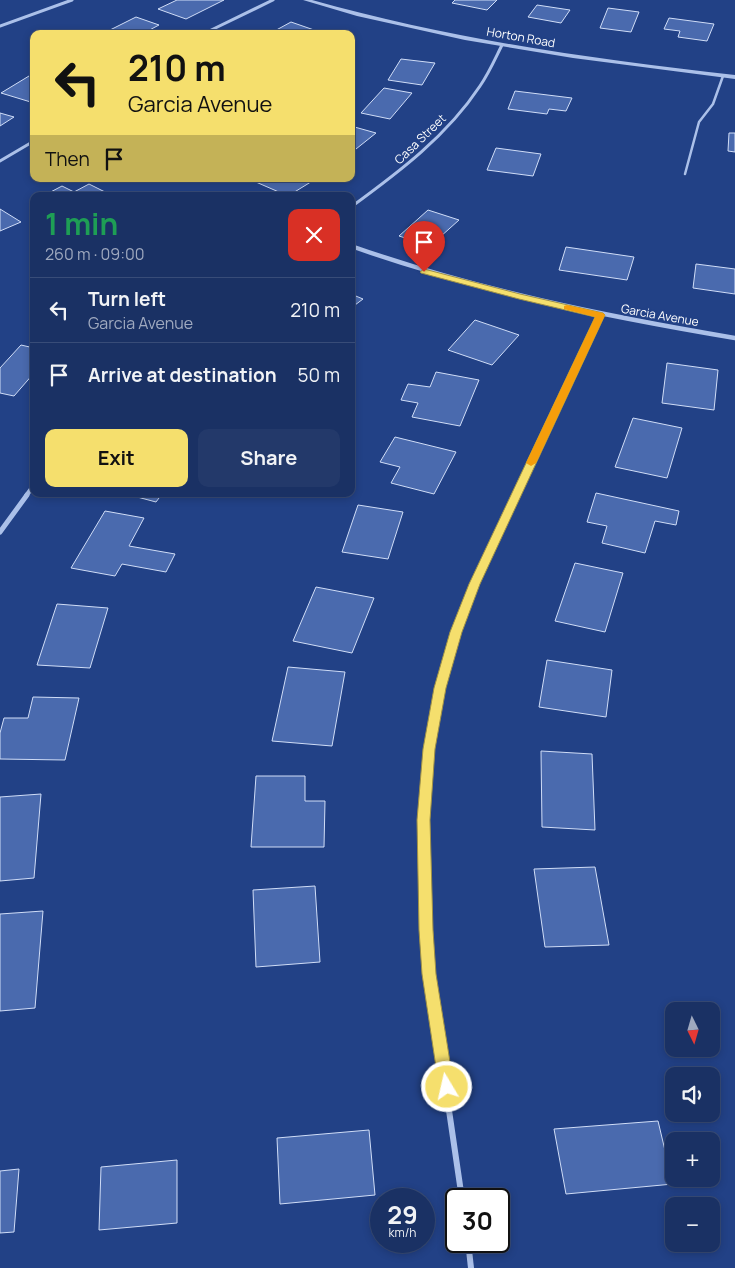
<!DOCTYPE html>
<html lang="en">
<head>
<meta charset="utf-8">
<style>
	:root { --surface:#1a3164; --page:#23396a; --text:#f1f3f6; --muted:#9fa9bf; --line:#384c78; --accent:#f5df6d }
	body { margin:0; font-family:Manrope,sans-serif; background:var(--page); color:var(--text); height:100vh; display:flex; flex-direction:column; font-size:19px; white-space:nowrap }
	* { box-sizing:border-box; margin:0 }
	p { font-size:16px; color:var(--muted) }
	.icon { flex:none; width:28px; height:28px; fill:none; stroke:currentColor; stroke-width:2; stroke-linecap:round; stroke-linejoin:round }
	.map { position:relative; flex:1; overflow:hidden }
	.sheet { position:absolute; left:30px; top:192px; width:325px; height:305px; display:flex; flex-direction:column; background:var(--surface); border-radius:10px; box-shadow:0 2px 8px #0003,0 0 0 1px var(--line) }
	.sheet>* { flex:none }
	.banner { position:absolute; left:30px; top:30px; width:325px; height:152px; border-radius:10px; box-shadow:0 2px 8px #0003,0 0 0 1px var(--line); background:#f5df6d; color:#111; overflow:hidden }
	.needle { width:32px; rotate:175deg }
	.tools { position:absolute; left:665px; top:1002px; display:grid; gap:10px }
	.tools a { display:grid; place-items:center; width:55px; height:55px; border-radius:10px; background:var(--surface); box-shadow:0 2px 8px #0003,0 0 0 1px var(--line); font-size:25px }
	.speed { position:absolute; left:370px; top:1188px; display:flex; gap:10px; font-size:25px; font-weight:700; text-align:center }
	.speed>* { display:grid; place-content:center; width:65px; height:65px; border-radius:50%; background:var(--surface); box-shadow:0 2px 8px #0003,0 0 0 1px var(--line); line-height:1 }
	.speed small { font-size:12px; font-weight:400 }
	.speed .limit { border:2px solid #111; border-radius:8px; background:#fff; color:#111 }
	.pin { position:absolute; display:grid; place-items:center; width:42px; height:42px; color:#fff; margin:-51px -21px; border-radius:50% 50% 50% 0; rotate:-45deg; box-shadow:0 0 5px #0007 }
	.pin .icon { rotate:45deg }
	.me { position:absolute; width:55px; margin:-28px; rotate:351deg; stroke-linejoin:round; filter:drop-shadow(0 0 4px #0008) }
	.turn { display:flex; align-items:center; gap:18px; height:105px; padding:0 15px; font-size:22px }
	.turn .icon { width:65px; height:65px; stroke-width:2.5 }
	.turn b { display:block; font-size:35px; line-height:42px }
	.then { display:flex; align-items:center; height:48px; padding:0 15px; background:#0003; gap:10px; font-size:19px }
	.round { display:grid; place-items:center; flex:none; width:52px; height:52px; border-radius:10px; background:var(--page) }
	.headline { display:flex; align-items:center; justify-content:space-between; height:85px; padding:0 15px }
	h1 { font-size:30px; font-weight:700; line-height:38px; color:#1e9e55 }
	.action { display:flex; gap:10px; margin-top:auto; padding:10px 15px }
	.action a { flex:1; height:58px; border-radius:10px; background:var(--accent); color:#111; font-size:20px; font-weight:700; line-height:58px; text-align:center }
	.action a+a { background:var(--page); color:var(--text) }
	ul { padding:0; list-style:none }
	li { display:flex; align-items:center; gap:15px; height:65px; padding:0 15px; border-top:1px solid var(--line) }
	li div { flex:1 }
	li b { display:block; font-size:19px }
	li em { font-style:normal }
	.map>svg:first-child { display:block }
	.building { fill:#4a6aae; stroke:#d0ddf7 }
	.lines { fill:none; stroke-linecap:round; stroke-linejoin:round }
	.service { stroke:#abc0e9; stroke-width:2.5 }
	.minor-far3 { stroke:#abc0e9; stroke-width:3 }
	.minor-far2 { stroke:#abc0e9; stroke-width:4.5 }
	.minor-far1 { stroke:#abc0e9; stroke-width:5 }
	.minor { stroke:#abc0e9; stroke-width:6 }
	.tertiary { fill:#abc0e9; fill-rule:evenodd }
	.route { fill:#f5df6d; stroke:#9f9147 }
	.slow { fill:#f59e0b }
	.labels { text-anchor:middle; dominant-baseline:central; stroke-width:4; stroke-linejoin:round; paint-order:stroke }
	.far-street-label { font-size:12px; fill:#fff; stroke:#224186 }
</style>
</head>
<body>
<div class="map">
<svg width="735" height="1268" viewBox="0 0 735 1268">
	<rect width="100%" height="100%" fill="#224186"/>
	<g class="building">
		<polygon points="177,0 224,0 186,19 158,9"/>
		<polygon points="455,0 497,0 487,10 452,3"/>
		<polygon points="537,5 570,10 561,23 528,17"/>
		<polygon points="608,8 639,12 631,32 600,28"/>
		<polygon points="136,17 159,25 142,34 106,32"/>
		<polygon points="669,18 714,24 707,41 678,37 680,31 664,29"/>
		<polygon points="291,22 317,31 311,34 269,34"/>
		<polygon points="401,59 435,63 422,85 388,80"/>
		<polygon points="29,76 34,77 34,103 1,93"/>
		<polygon points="384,88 412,93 390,119 361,113"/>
		<polygon points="515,91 572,98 566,111 549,109 547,114 508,109"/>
		<polygon points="0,113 14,117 0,126"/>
		<polygon points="351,126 376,133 351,153"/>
		<polygon points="729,133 735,133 735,152 728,151"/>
		<polygon points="496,148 541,154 533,176 487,170"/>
		<polygon points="249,179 310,179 314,180 288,196"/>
		<polygon points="89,184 105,192 96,196 43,196 62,186 74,192"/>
		<polygon points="0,209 21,222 0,231"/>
		<polygon points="428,210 459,220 430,246 399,236"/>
		<polygon points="566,247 634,257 627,280 559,270"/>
		<polygon points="696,264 735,269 735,294 693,288"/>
		<polygon points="351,294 363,299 351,308"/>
		<polygon points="475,320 519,335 492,365 448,350"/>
		<polygon points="21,345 34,348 34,373 14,396 0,393 0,368"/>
		<polygon points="667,363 718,370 714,410 662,403"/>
		<polygon points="436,372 479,380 460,426 412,417 418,403 401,400 408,384 430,387"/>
		<polygon points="633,418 682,428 667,478 615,467"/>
		<polygon points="395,437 456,452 434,494 391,483 400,467 380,462"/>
		<polygon points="596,493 679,511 676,525 655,521 645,553 602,543 607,526 587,522"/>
		<polygon points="126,494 162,494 156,502"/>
		<polygon points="358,505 403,512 388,559 342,552"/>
		<polygon points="105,511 144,518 129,546 175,554 166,572 122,564 115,576 71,568"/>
		<polygon points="575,563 623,573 605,632 555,621"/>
		<polygon points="316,587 374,598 352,653 293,641"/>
		<polygon points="57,604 108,608 90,668 37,665"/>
		<polygon points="547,660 612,670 606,717 539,707"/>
		<polygon points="288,667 345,672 332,746 272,741"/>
		<polygon points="33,697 79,698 65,760 0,759 0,733 4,718 28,718"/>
		<polygon points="541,751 592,754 595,830 542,827"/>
		<polygon points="256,776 305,776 305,801 325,801 324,847 251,847"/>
		<polygon points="41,794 34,878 0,881 0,797"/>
		<polygon points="595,867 609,945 545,947 534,869"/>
		<polygon points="315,886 320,962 256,967 253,890"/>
		<polygon points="43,911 35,1008 0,1011 0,914"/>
		<polygon points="658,1121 673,1184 566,1194 554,1129"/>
		<polygon points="369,1130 375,1195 280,1204 277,1138"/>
		<polygon points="177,1160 177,1223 99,1230 101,1167"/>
		<polygon points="19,1169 14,1232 0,1233 0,1171"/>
	</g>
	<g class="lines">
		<polyline class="service" points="685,174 699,122 713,104 723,76"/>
		<g class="minor-far3">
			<polyline points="0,26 72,0"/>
			<polyline points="203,34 273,0"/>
			<polyline points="0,161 34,141"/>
			<path d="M 351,207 C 399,172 447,136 480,86 C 489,73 495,59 502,45"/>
		</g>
		<g class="minor-far2">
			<path d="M 351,246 C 476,290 604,316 735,338"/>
			<polyline points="26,496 34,485"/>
			<polyline points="516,496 600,315"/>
		</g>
		<g class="minor-far1">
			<polyline points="0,532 27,495"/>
			<path d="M 424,839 C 423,770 433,696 457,630 C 474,584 495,539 516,495"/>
		</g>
		<g class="minor">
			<polyline points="424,838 429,974 462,1199"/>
			<polyline points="468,1241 471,1268"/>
		</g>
		<path class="tertiary" d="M 303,0 L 312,0 C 451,39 591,59 735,75 L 735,79 L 573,58 L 465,40 L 357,16 Z"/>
	</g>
	<polygon class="route" points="424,269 520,294 603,313 605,315 480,584 462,632 446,688 435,749 430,820 433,930 436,974 454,1087 452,1092 447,1094 442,1092 439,1087 422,974 419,930 417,820 423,749 434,688 450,632 469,584 595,317 519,299 421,273 420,272"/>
	<polygon class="slow" points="567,305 603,313 605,315 536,463 531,466 526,463 595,317 564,309 564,306"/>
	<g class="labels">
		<g class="far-street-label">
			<text transform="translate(521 37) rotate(10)">Horton Road</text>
			<text transform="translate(420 139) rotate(-44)">Casa Street</text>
			<text transform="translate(660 315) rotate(10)">Garcia Avenue</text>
		</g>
	</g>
</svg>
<div class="tools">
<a><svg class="needle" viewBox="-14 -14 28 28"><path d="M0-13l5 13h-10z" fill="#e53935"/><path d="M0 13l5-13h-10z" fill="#9fa9bf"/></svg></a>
<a><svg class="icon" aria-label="sound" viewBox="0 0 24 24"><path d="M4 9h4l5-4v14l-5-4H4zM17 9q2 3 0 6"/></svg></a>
<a>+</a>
<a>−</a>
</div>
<div class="speed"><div>29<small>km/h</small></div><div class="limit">30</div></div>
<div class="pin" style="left:424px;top:272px;background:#d93025"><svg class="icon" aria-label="arrive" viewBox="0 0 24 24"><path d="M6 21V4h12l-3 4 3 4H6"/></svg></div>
<svg class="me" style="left:447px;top:1087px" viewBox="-20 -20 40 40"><circle r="17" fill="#f5df6d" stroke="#fff" stroke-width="3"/><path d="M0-11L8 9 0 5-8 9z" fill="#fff"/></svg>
<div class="banner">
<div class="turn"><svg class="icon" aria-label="left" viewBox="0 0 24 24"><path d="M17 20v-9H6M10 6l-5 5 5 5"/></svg><div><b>210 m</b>Garcia Avenue</div></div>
<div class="then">Then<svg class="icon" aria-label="arrive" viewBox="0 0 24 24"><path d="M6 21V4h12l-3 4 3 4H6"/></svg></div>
</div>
<section class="sheet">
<div class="headline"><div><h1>1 min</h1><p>260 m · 09:00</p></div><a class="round" style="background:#d93025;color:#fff"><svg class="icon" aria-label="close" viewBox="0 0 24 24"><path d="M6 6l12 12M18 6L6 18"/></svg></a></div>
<ul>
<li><svg class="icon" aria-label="left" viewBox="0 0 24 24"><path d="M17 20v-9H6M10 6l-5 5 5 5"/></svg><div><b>Turn left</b><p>Garcia Avenue</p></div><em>210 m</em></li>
<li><svg class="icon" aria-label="arrive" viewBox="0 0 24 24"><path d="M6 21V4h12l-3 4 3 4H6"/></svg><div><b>Arrive at destination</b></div><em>50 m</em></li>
</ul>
<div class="action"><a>Exit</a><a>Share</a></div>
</section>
</div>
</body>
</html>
